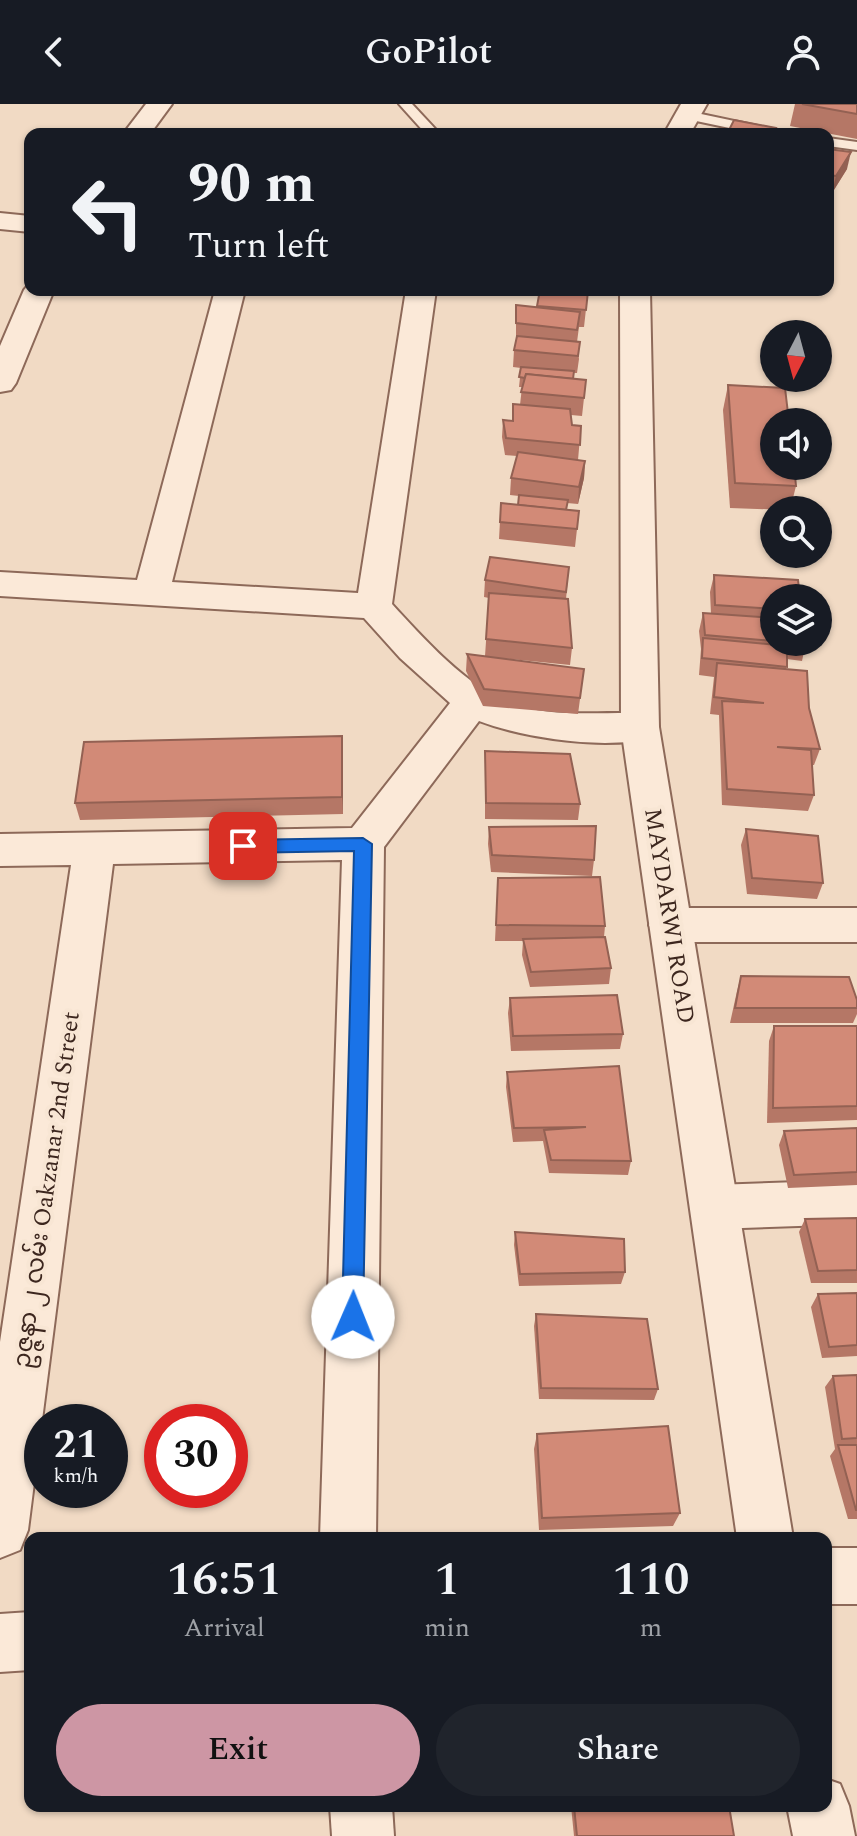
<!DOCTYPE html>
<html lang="en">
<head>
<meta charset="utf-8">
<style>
	:root { --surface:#171b24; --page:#20242c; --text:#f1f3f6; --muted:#9ea1a6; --accent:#cd96a4 }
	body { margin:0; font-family:Spectral,"Noto Sans Myanmar",serif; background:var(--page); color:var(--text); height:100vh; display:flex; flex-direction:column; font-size:30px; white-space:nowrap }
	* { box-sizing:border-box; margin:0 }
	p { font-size:26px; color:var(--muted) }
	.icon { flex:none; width:44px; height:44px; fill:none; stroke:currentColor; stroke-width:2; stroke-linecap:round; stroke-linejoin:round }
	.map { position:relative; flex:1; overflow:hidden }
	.panel { position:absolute; left:24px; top:1428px; width:808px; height:280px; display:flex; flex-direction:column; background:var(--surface); border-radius:16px; box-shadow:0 2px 6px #0004 }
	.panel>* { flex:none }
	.banner { position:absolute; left:24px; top:24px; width:810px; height:168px; border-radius:16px; box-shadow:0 2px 6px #0004; background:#171b24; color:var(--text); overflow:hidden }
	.needle { width:52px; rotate:186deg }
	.buttons { position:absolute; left:760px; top:216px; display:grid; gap:16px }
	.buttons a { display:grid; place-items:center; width:72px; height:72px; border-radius:50%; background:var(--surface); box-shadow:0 2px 6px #0004; font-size:40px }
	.speed { position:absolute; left:24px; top:1300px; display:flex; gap:16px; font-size:40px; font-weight:700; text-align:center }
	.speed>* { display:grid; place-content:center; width:104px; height:104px; border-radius:50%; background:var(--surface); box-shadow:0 2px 6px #0004; line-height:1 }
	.speed small { font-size:20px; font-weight:400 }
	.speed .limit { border:12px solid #d22; background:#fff; color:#111 }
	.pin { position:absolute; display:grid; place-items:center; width:68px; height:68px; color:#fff; margin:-34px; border-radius:16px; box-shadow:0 4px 12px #0006 }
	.me { position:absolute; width:88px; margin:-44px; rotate:1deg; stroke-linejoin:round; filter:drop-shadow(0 0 6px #0008) }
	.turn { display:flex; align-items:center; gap:28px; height:168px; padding:0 32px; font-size:36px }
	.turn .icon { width:104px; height:104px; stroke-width:2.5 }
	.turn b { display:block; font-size:56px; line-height:68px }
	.eta { display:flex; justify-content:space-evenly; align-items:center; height:136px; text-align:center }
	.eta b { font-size:48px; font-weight:600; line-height:56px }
	.primary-button { display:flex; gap:16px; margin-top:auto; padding:16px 32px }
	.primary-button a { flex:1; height:92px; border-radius:48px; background:var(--accent); color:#111; font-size:32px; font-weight:600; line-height:92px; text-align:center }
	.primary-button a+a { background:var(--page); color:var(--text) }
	header { display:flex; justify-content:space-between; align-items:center; height:104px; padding:0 32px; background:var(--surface); font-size:36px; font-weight:600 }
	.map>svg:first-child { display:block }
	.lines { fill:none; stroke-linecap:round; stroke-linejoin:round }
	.service-casing { stroke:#8d6959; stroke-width:4 }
	.minor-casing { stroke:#8d6959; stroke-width:4 }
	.tertiary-casing { stroke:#8d6959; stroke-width:4 }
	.service { fill:#fbe9d8; fill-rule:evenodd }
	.minor { fill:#fbe9d8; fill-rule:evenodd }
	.tertiary { fill:#fbe9d8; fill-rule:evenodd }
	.wall { fill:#b57766 }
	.shaded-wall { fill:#936153 }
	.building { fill:#d28a77; stroke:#936153; stroke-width:2 }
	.route { fill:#1a73e8; stroke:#114b97; stroke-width:2 }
	.labels { text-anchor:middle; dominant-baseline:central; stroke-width:8; stroke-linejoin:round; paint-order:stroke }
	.street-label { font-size:24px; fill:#3c261e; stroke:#f8e6d4 }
</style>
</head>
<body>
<header><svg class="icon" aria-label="back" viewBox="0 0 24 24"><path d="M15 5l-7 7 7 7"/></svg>GoPilot<svg class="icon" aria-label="person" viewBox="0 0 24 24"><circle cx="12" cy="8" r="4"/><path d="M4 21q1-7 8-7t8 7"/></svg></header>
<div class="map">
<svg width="857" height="1732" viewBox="0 0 857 1732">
	<rect width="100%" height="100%" fill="#f1dac4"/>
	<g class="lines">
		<g class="service-casing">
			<g id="service">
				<polygon points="399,0 412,0 440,30 426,30"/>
				<polygon points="687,7 777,26 784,30 758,30 682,14 682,8"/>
				<polygon points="828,34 857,38 857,46 828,42"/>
			</g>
		</g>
		<g class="minor-casing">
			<g id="minor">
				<polygon points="146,0 172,0 150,30 123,30"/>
				<polygon points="0,109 30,112 30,128 0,125"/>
				<polygon points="30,179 30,186 54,186 16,279 11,286 0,288 0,242 24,186"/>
				<path d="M 215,186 L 245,186 L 172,478 L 358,489 L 406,186 L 436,186 L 392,500 C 422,533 468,584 510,599 C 550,614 598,608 640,609 L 654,613 L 659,623 L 654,633 C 608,647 523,634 479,617 L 384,743 L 376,1434 L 320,1434 L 342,756 L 113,760 L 28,1426 L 20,1446 L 0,1454 L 0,1238 L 71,761 L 0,762 L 0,730 L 352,724 L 450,599 L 400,554 L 364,514 L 0,492 L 0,468 L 137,476 Z"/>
				<polygon points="671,804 857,804 857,838 671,838 656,833 649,821 656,809"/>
				<polygon points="857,1076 857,1120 714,1125 697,1119 690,1103 697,1087 714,1081"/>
				<rect x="826" y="1444" width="31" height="56"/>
				<polygon points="30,1508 30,1566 0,1568 0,1510"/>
				<polygon points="330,1702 392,1702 394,1732 332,1732"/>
			</g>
		</g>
		<g class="tertiary-casing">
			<g id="tertiary">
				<polygon points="681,0 707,0 690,30 664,30"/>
				<polygon points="620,186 650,186 659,623 793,1434 737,1434 621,623"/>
				<polygon points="826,1675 840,1680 849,1702 855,1732 793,1732 787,1702 826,1702"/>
			</g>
		</g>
		<use href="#service" class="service"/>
		<use href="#minor" class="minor"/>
		<use href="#tertiary" class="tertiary"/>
	</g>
	<g class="wall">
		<polygon points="795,0 857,0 857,35 790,22"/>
		<polygon points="828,45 847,65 832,89 828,89"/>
		<polygon points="540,186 588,187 584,223 579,223 577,238 579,255 577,269 574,269 574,275 586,276 582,312 571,311 572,321 581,322 578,356 585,357 584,374 578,400 567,399 567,406 579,407 575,443 499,435 501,399 518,401 519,392 510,391 511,374 517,352 505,351 502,333 503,316 512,317 513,300 520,301 522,283 519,283 521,264 513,263 514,246 516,236 516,201 537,204"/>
		<polygon points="728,281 796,382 790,406 730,404 723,306"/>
		<polygon points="569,463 566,495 572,544 570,561 500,554 584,565 578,610 483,602 466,567 467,550 485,552 489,494 484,493 485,476"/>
		<polygon points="714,471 774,494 774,538 806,538 802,557 787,555 786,565 809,604 820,645 814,661 812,661 814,691 808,707 722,701 719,611 710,610 714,573 699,571 701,545 699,527 703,509 711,510 710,488"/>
		<polygon points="342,632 343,710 80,716 75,699"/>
		<polygon points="485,647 580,700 578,716 485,715"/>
		<polygon points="489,723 594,756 592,772 491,768 488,740"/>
		<polygon points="746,725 823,779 817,795 747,790 741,741"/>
		<polygon points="498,774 605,822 604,833 611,864 609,880 530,883 522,851 523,837 495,837"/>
		<polygon points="741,872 857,904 857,910 853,919 730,919 737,887"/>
		<polygon points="510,894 623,930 620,945 511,947 508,909"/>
		<polygon points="774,922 857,922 857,1016 767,1019 769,937"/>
		<polygon points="507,968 631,1057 628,1071 549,1069 543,1037 513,1038 506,983"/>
		<polygon points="857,1024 857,1081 788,1084 779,1041 784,1027"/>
		<polygon points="857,1114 857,1179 811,1179 799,1128 805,1115"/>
		<polygon points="515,1128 625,1168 621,1180 519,1182 514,1141"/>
		<polygon points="857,1189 857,1252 822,1254 811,1203 818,1190"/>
		<polygon points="536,1210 658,1285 654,1296 539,1295 534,1222"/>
		<polygon points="857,1271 857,1415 848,1415 830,1352 835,1345 825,1283 833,1272"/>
		<polygon points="537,1330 680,1409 673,1422 539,1426 534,1345"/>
		<polygon points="571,1702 729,1702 734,1732 574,1732"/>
	</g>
	<g class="shaded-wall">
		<polygon points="851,48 847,65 832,89 836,72"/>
		<polygon points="585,357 584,374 578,400 579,383"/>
		<polygon points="342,632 343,649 343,710 342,693"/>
	</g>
	<g class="building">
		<polygon points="802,0 857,0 857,10"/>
		<polygon points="734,16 776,24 773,30 727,30"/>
		<polygon points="828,45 851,48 836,72 828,71"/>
		<polygon points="540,186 588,187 586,206 537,202"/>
		<polygon points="516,201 580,208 577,226 516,219"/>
		<polygon points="517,232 580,238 578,252 514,246"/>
		<polygon points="521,263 574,267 573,275 526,270 525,274 519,273"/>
		<polygon points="526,270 586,276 584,294 521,288"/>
		<polygon points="728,281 785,284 789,318 774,318 774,362 794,362 796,382 735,379"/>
		<polygon points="513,300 570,305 572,321 581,322 580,341 506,334 503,316 513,317"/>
		<polygon points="518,348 585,357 579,383 511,374"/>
		<polygon points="519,391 568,396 566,406 518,401"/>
		<polygon points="501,399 579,407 577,425 500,418"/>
		<polygon points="490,453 569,463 566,488 485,476"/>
		<polygon points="714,471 798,476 800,494 774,494 774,505 715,501"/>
		<polygon points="489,489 568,495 572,544 486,535"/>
		<polygon points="703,509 774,514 774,537 705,531"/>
		<polygon points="703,534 787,542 787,563 702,554"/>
		<polygon points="467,550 584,565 580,594 484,585"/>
		<polygon points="717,559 807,567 809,604 820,645 777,643 811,646 814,691 727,685 722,597 764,599 714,593"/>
		<polygon points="342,632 342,693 75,699 84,638"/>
		<polygon points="485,647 570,650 580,700 486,699"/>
		<polygon points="596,722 594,756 492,751 489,723"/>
		<polygon points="746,725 818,732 823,779 752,774"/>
		<polygon points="600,773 605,822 496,821 498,774"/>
		<polygon points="605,833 611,864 531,868 523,835"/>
		<polygon points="741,872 849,873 857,896 857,904 735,904"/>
		<polygon points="617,891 623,930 513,932 510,894"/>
		<polygon points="774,922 857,922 857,1002 773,1004"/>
		<polygon points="619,962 631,1057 551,1056 544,1026 586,1023 514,1024 507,968"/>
		<polygon points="857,1024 857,1068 794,1071 784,1027"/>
		<polygon points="857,1114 857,1166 818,1167 805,1115"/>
		<polygon points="515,1128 624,1135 625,1168 520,1170"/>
		<polygon points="857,1189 857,1241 829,1243 818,1190"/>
		<polygon points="536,1210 647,1215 658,1285 541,1284"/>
		<polygon points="857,1271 857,1334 842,1335 833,1272"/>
		<polygon points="668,1322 680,1409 542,1414 537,1330"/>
		<polygon points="838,1341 857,1341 857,1406 856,1406"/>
		<polygon points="574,1702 729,1702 734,1732 577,1732"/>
	</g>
	<polygon class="route" points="363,734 372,740 363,1213 360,1221 353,1224 345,1221 342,1213 354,747 243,749 235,742 243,736"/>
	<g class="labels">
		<g class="street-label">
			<text transform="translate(669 812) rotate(81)">MAYDARWI ROAD</text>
			<text transform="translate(47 1086) rotate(-82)">ဥဇ္ဇနာ ၂ လမ်း Oakzanar 2nd Street</text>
		</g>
	</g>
</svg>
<div class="buttons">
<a><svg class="needle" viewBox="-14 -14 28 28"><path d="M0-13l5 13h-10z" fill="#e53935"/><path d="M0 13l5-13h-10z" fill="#9ea1a6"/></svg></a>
<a><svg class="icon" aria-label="sound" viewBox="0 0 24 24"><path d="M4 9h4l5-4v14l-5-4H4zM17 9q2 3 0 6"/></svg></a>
<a><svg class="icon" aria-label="search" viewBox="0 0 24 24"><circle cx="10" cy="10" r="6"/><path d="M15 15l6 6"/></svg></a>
<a><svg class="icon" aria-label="layers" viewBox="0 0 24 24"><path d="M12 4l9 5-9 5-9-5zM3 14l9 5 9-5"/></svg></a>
</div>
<div class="speed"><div>21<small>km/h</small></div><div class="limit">30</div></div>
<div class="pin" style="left:243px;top:742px;background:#d93025"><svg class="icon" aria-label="arrive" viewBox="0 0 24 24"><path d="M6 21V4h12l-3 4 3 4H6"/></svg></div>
<svg class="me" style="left:353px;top:1213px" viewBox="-20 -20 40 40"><circle r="19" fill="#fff"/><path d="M0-13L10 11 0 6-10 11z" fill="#1a73e8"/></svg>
<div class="banner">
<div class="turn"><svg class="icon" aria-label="left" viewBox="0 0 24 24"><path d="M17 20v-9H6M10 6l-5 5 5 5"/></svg><div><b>90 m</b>Turn left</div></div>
</div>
<section class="panel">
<div class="eta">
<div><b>16:51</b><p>Arrival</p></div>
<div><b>1</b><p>min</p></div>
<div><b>110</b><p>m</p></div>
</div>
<div class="primary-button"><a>Exit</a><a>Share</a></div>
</section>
</div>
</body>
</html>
